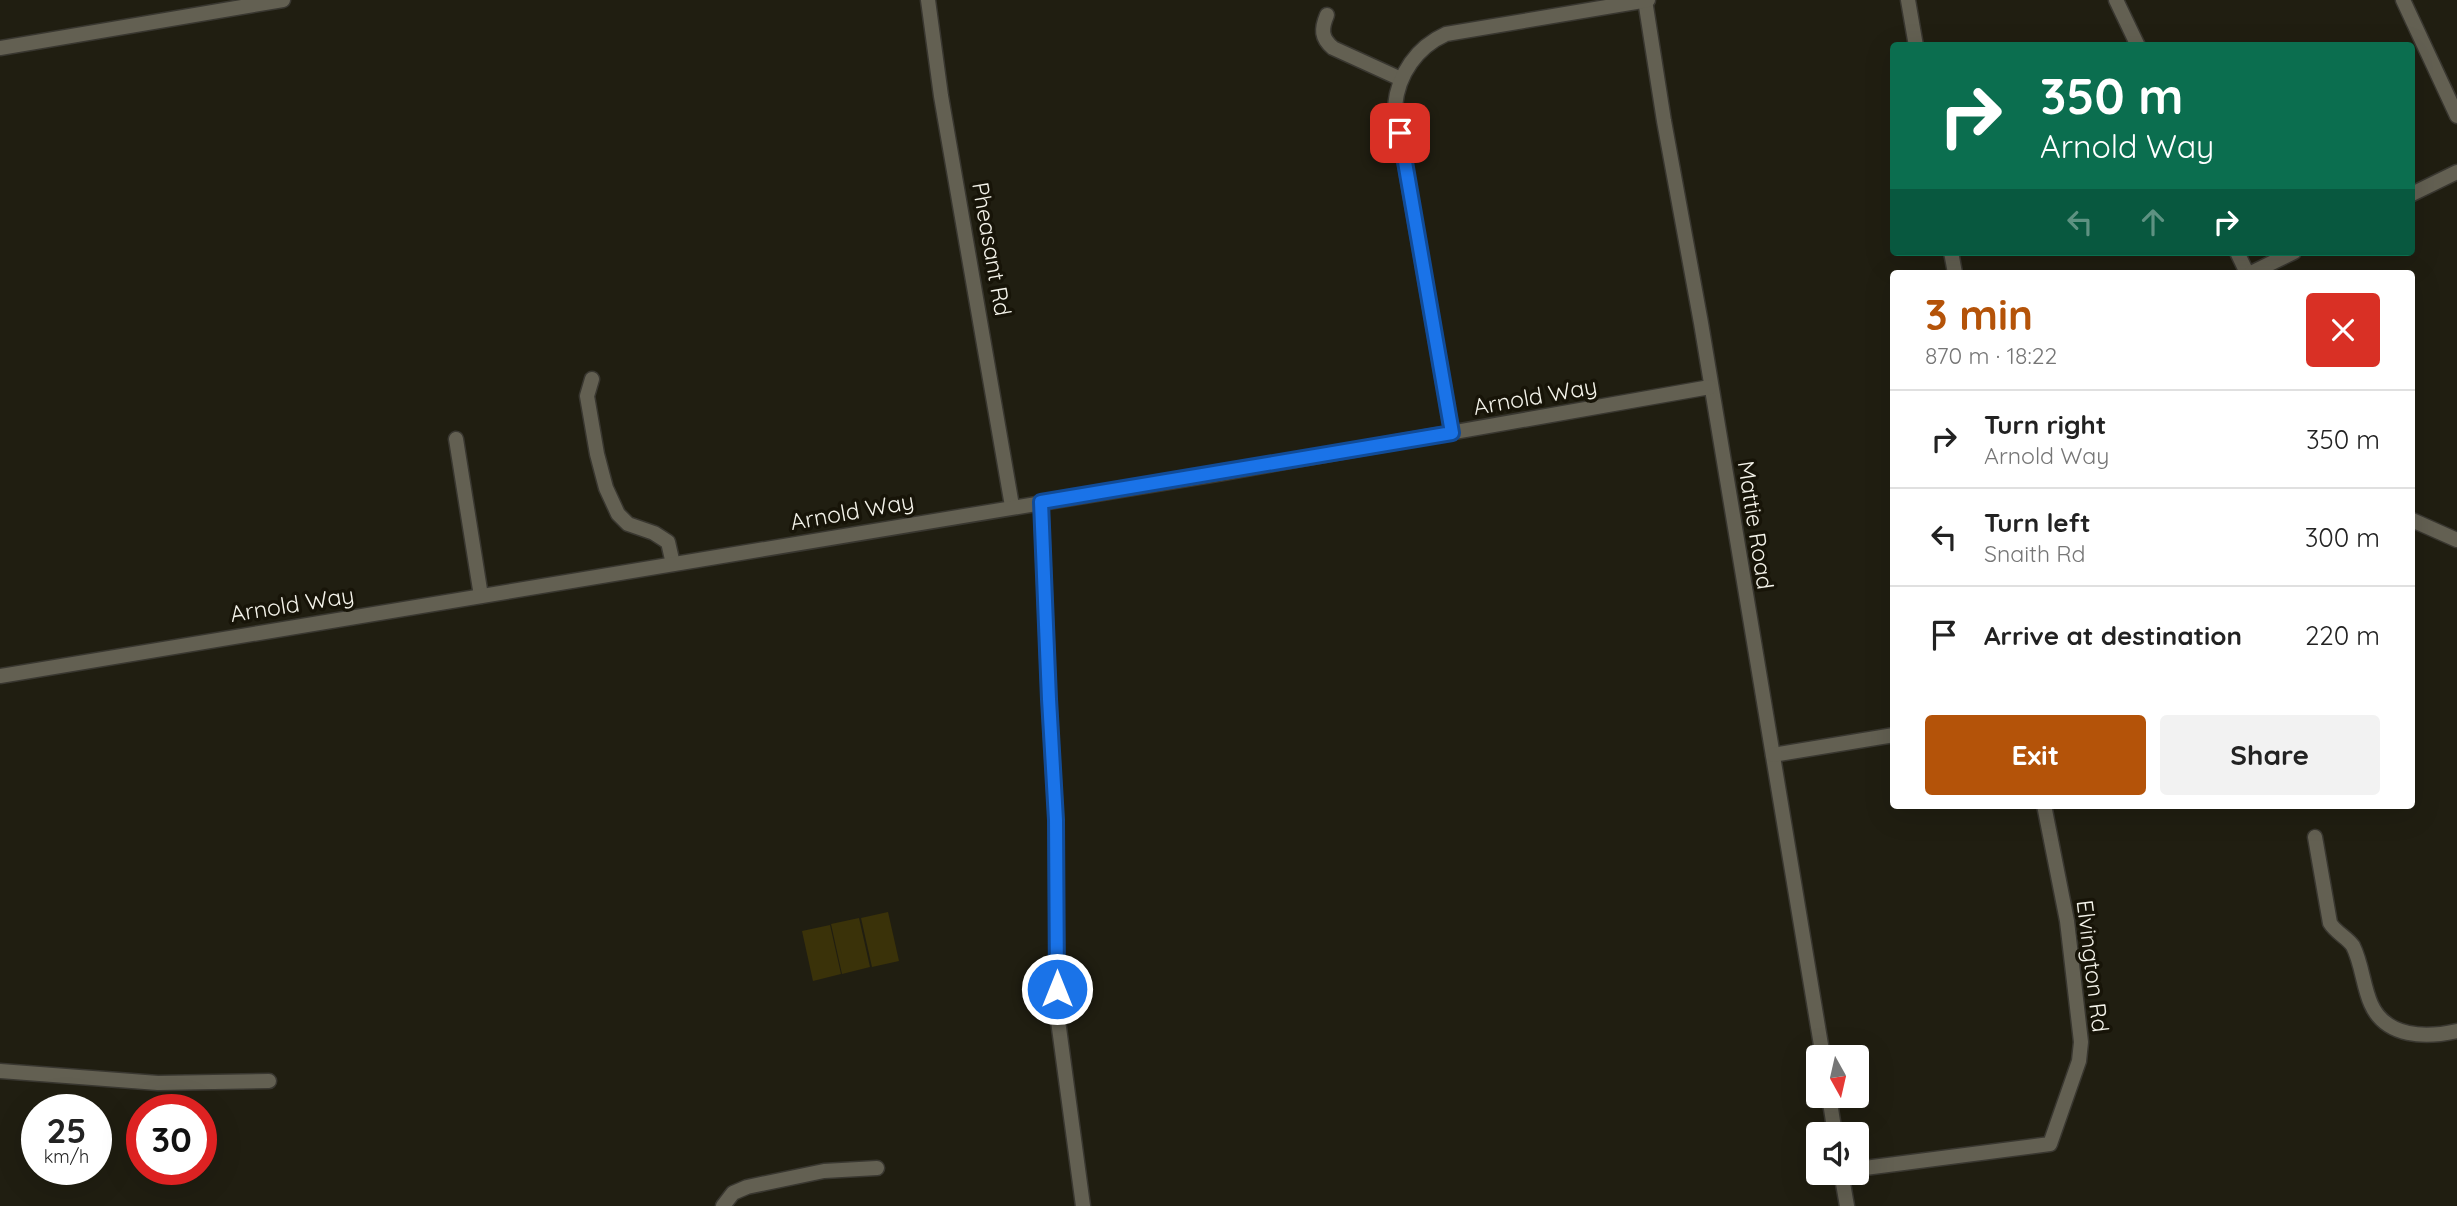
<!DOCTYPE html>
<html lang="en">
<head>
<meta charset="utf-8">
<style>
	:root { --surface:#fff; --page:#f2f2f2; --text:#222; --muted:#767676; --line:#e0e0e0; --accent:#b45309 }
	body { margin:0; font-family:Quicksand,sans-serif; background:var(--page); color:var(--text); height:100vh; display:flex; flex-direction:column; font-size:26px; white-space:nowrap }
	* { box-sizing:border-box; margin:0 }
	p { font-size:23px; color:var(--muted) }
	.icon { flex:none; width:38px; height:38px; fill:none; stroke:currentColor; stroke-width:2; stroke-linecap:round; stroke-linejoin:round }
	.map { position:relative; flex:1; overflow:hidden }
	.panel { position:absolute; left:1890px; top:270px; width:525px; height:539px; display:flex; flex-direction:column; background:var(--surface); border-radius:7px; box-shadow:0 7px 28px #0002 }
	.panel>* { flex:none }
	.top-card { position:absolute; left:1890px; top:42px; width:525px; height:214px; border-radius:7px; box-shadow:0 7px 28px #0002; background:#0b6e4f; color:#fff; overflow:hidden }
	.needle { width:46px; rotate:172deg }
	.tools { position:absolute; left:1806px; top:1045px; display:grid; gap:14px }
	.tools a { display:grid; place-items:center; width:63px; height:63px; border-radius:7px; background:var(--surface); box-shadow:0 7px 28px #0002; font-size:35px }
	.speed { position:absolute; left:21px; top:1094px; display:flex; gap:14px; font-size:35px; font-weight:700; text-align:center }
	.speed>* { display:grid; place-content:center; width:91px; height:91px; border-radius:50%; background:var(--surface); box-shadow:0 7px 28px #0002; line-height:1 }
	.speed small { font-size:18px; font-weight:400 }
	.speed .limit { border:10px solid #d22; background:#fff; color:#111 }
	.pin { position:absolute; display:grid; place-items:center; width:60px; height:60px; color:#fff; margin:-30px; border-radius:14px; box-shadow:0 4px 10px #0006 }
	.me { position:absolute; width:77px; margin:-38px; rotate:0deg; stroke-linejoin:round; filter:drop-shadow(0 0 5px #0008) }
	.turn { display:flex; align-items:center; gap:24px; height:147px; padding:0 35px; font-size:32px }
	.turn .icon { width:91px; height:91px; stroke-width:2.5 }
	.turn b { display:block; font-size:49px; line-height:60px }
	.lanes { display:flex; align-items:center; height:66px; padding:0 35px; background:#0003; justify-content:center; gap:35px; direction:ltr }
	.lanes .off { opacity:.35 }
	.round { display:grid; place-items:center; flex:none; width:74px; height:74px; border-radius:7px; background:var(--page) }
	.summary { display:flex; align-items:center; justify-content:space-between; height:119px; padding:0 35px }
	h1 { font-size:42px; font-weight:700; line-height:52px; color:var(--accent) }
	.button { display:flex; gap:14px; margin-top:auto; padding:14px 35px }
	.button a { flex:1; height:80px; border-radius:7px; background:var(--accent); color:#fff; font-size:28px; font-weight:700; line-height:80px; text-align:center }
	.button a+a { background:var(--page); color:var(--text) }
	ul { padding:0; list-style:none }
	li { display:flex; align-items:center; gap:21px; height:98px; padding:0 35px; border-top:2px solid var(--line) }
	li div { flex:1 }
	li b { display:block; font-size:26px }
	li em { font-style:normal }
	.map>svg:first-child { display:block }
	.green { fill:#3a3209 }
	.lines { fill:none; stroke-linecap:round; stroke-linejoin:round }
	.minor-casing { stroke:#393730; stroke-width:17 }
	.minor { stroke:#636052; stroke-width:14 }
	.route-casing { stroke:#114b97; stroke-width:18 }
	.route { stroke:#1a73e8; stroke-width:12 }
	.labels { text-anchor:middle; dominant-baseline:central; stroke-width:7; stroke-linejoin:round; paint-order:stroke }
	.street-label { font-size:23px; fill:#f4f3ea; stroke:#171408 }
</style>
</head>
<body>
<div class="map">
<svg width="2457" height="1206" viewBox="0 0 2457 1206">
	<rect width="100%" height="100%" fill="#201e11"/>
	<g class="green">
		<polygon points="888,912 899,961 872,967 861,918"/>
		<polygon points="859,918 870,967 842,974 831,924"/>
		<polygon points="830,925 841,974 813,981 802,931"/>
	</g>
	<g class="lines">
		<g class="minor-casing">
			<g id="minor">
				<polyline points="928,0 941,96 1012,506"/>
				<polyline points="1645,0 1664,121 1701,323 1823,1057"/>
				<polyline points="1908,0 1916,46"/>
				<polyline points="2116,0 2138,46"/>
				<polyline points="2403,0 2457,116"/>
				<path d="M 1327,15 C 1321,29 1321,38 1333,48 L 1401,79"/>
				<polyline points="0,48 283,0"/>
				<polyline points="2412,194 2457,172"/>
				<polyline points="1951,252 1955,273"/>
				<polyline points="2237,252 2247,273"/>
				<polyline points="2251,273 2294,252"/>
				<polyline points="592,379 587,396 597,454 606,488 618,514 628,524 654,533 668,542 673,564"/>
				<path d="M 1452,433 L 1395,106 C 1398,74 1417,47 1446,34 L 1648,0"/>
				<polyline points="456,439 481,596"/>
				<polyline points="1041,502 1049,700 1056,820 1057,1013 1083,1206"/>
				<polyline points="2412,520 2457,540"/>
				<polyline points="0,676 1223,473 1710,387"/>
				<polyline points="1773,755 1894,735"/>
				<path d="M 2315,837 L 2330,923 C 2336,933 2347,937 2353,946 C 2362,964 2363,986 2371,1004 C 2386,1038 2426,1038 2457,1031"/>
				<polyline points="0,1071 158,1083 269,1081"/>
				<polyline points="1829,1096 1835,1134"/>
				<polyline points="1857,1169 2050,1144 2079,1061 2081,1042 2067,921 2044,805"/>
				<polyline points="1841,1172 1847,1206"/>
				<polyline points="723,1206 733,1193 747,1187 824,1171 877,1168"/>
			</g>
		</g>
		<use href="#minor" class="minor"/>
	</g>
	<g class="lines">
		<g class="route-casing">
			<polyline id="route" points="1057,989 1056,820 1049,699 1041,502 1452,433 1400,133"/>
		</g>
		<use href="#route" class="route"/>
	</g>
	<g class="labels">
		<g class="street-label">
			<text transform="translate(992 249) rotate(80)">Pheasant Rd</text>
			<text transform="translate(1535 396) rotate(-10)">Arnold Way</text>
			<text transform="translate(852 511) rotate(-10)">Arnold Way</text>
			<text transform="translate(1756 525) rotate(81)">Mattie Road</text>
			<text transform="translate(292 604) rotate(-9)">Arnold Way</text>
			<text transform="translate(2093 966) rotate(83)">Elvington Rd</text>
		</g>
	</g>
</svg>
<div class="tools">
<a><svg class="needle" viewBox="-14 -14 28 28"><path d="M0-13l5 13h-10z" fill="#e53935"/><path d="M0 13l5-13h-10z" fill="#767676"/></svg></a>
<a><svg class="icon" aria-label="sound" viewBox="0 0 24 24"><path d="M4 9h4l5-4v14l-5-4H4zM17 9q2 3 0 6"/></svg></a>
</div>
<div class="speed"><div>25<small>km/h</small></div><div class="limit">30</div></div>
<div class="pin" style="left:1400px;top:133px;background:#d93025"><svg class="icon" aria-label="arrive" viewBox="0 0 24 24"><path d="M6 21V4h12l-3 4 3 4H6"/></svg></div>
<svg class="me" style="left:1057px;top:989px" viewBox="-20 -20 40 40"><circle r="17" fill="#1a73e8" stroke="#fff" stroke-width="3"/><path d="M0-11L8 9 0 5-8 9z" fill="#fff"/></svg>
<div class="top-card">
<div class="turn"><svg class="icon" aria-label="right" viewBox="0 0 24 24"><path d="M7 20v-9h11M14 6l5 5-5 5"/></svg><div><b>350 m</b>Arnold Way</div></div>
<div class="lanes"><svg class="icon off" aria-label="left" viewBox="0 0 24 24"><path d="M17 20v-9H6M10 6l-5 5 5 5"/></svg><svg class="icon off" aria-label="ahead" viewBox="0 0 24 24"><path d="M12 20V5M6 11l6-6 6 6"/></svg><svg class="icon" aria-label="right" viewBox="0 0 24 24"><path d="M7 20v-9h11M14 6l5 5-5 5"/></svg></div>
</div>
<section class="panel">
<div class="summary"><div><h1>3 min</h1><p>870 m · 18:22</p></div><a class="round" style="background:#d93025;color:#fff"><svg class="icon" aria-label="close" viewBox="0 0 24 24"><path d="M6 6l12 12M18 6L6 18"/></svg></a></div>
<ul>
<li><svg class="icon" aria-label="right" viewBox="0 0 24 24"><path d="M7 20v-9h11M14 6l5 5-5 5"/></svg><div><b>Turn right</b><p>Arnold Way</p></div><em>350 m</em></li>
<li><svg class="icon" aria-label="left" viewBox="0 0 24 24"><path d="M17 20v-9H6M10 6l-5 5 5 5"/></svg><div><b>Turn left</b><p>Snaith Rd</p></div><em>300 m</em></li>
<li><svg class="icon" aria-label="arrive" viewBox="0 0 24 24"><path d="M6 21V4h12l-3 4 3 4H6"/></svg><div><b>Arrive at destination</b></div><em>220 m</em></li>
</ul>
<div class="button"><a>Exit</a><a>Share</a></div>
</section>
</div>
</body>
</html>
